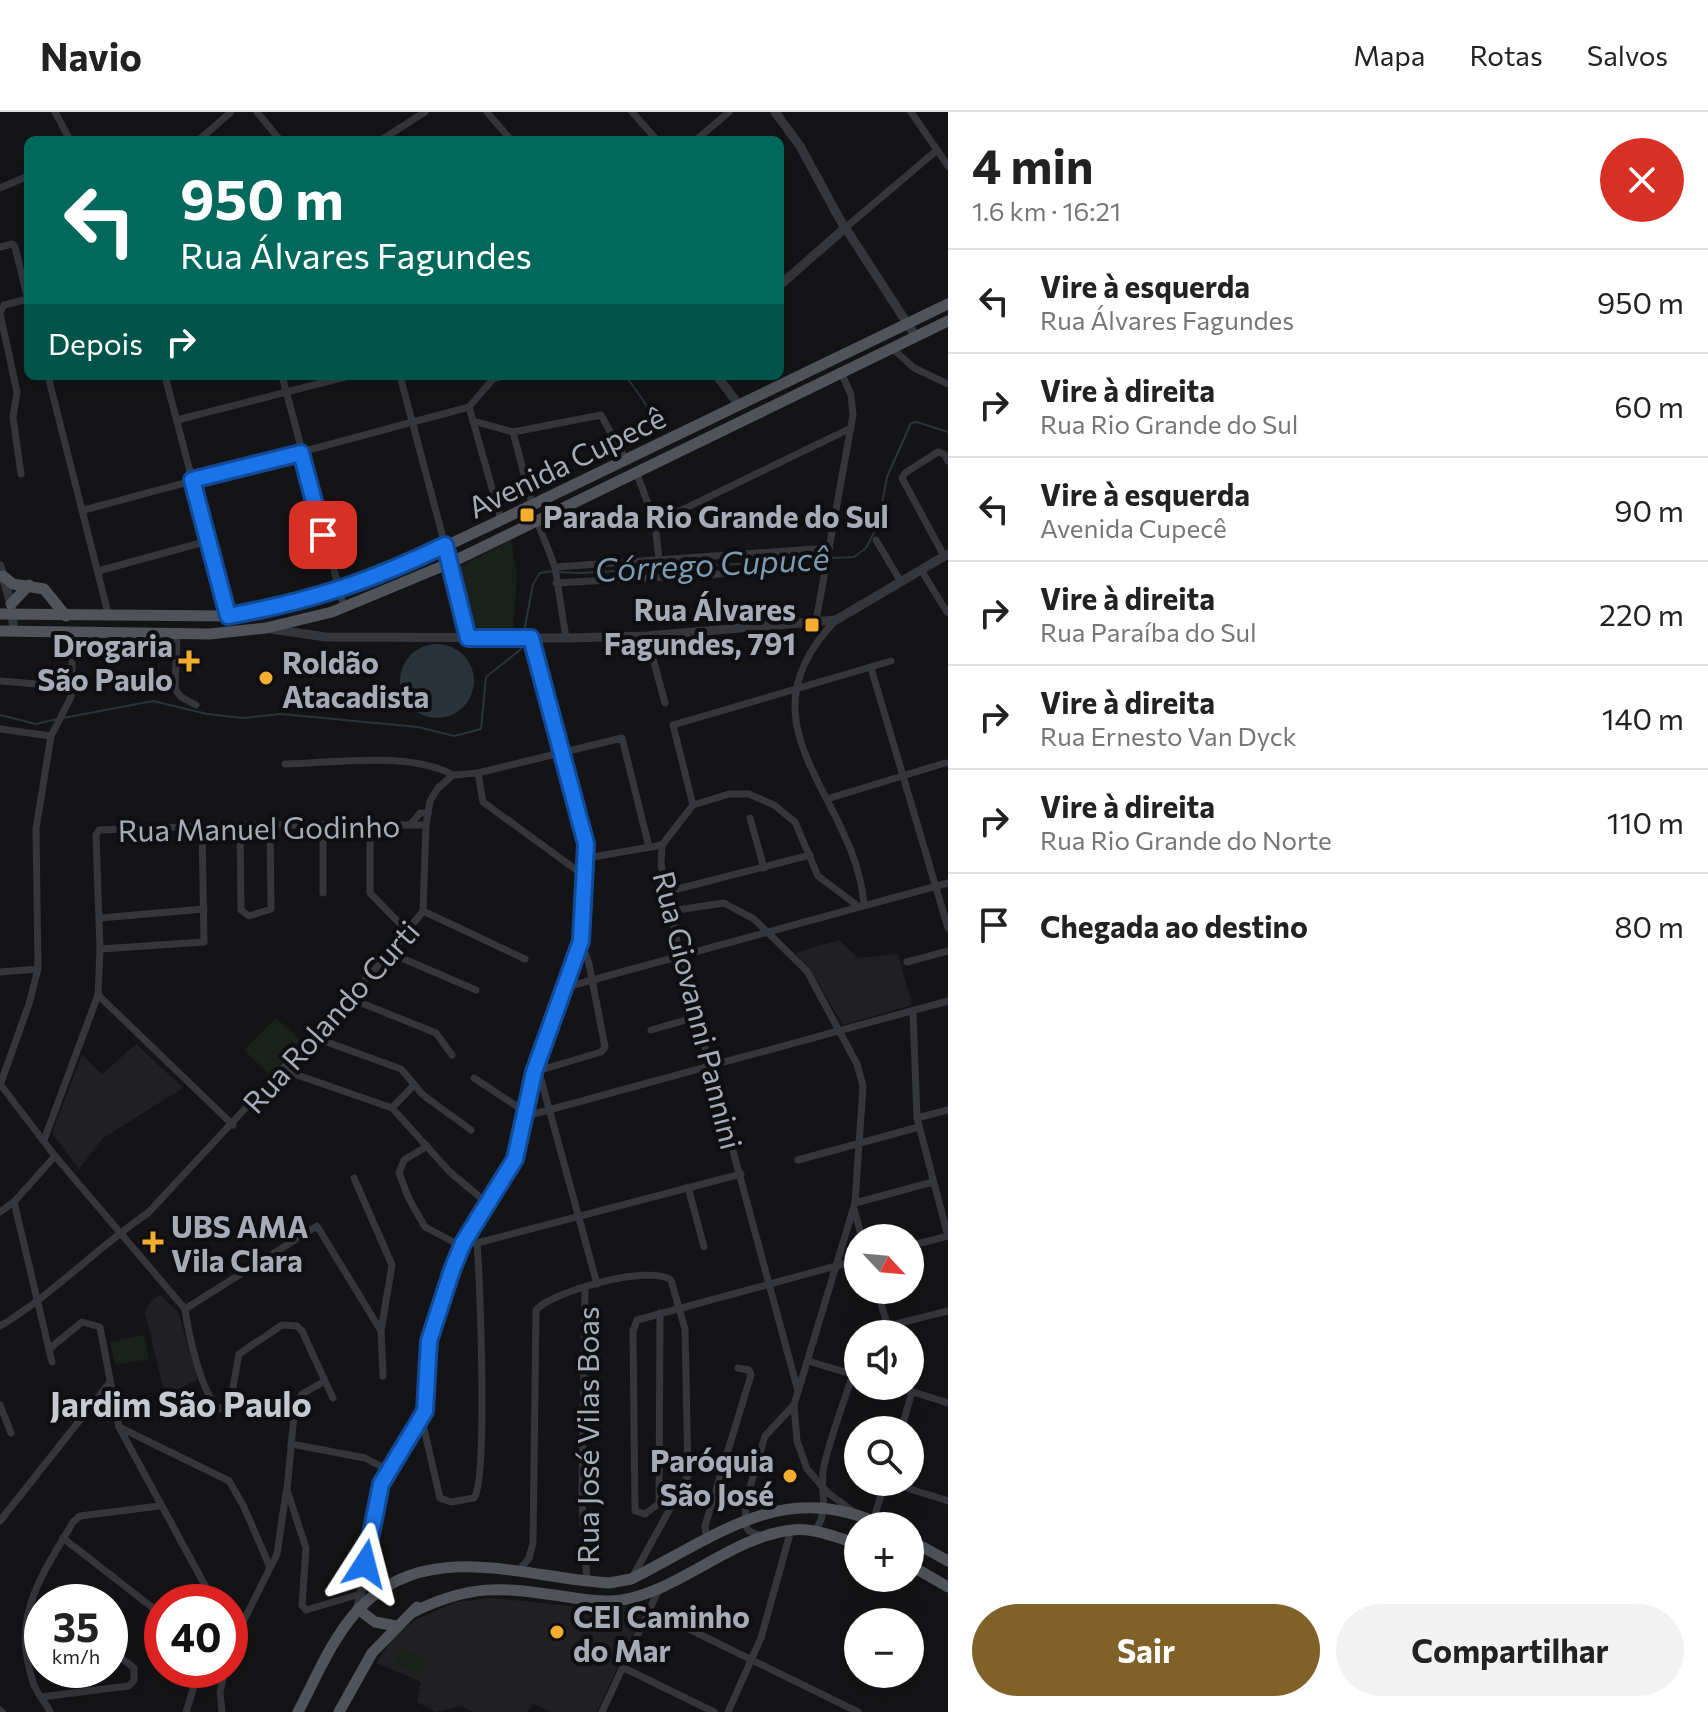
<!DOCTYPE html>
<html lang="pt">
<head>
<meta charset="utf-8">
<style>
	:root { --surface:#fff; --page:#f2f2f2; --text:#222; --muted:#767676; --line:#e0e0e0; --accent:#806128 }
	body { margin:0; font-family:Commissioner,sans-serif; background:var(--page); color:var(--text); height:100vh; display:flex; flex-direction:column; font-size:30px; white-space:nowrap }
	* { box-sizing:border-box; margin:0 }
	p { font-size:26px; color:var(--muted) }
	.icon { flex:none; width:44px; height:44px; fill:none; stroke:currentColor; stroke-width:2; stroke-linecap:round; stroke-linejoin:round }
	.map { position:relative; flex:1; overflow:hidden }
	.details { display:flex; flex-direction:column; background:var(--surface); width:760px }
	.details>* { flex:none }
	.top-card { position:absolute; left:24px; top:24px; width:760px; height:244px; border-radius:12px; box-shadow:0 8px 32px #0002; background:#00695c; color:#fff; overflow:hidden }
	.needle { width:52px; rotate:116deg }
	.controls { position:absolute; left:844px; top:1112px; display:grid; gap:16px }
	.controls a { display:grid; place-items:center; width:80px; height:80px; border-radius:50%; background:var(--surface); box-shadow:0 8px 32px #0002; font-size:40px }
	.speed { position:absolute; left:24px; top:1472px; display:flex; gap:16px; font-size:40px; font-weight:700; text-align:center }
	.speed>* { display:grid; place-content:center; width:104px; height:104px; border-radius:50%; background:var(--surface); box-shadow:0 8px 32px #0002; line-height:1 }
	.speed small { font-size:20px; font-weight:400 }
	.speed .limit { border:12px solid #d22; background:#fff; color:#111 }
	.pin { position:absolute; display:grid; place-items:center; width:68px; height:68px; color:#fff; margin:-34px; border-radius:16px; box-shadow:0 4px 12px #0006 }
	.me { position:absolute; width:88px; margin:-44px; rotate:9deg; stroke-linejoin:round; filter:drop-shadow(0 0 6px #0008) }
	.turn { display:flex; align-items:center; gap:28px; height:168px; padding:0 24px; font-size:36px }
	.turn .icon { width:104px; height:104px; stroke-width:2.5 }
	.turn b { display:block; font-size:56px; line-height:68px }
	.then { display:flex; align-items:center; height:76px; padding:0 24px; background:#0003; gap:16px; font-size:30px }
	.round { display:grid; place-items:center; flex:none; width:84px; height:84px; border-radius:42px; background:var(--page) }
	.headline { display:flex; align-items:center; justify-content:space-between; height:136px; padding:0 24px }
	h1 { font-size:48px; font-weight:700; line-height:60px }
	.action { display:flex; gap:16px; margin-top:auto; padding:16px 24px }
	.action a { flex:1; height:92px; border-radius:48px; background:var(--accent); color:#fff; font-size:32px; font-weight:700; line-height:92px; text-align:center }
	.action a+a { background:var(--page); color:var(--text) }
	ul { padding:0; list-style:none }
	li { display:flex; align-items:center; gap:24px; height:104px; padding:0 24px; border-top:2px solid var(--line) }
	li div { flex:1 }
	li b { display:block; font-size:30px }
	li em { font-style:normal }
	header { display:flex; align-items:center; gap:48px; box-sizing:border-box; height:112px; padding:0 40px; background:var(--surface); border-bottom:2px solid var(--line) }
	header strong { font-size:38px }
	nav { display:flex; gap:44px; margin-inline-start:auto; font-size:28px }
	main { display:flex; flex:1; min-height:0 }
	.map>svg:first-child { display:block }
	.built { fill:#202023 }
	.green { fill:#1a211b }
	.water { fill:#2a333a }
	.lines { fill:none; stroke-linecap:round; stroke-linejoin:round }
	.stream { stroke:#2a333a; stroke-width:2 }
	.minor { stroke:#35363b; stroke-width:7 }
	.tertiary { stroke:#35363b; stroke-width:9 }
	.primary { stroke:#51535a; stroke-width:11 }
	.route-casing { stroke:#114b97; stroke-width:20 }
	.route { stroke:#1a73e8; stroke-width:14 }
	.poi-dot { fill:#f4ae2f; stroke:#0f0f11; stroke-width:3 }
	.labels { text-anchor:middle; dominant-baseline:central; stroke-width:8; stroke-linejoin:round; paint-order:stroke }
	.street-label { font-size:30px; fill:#a6abb7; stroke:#0f0f11 }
	.poi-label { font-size:30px; font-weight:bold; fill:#a6abb7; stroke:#0f0f11; text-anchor:start }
	.water-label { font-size:32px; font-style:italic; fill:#7c9ab2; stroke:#0f0f11 }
	.quarter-label { font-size:34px; font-weight:bold; fill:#c7cad3; stroke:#0f0f11 }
</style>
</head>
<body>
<header>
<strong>Navio</strong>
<nav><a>Mapa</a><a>Rotas</a><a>Salvos</a></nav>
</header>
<main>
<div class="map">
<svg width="948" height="1600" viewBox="0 0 948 1600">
	<rect width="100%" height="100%" fill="#141416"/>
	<g class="built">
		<polygon points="839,828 858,846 898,842 912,893 843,913 808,854 795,841"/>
		<polygon points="136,932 183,976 103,1026 79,1057 52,1021 82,943 102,962"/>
		<polygon points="160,1183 178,1200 198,1267 165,1284 145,1200 151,1189"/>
		<polygon points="493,1486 605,1498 648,1490 597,1600 551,1600 533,1592 527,1600 473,1600 462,1594 436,1600 417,1590 421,1570 377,1551 393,1525 417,1507 456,1490"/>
	</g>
	<g class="green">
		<polygon points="511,428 517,462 513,518 472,515 459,455"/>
		<polygon points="276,906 301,929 270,963 244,938"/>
		<polygon points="144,1223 149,1247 115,1253 110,1230"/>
		<polygon points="401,1535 427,1549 419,1565 393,1550"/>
	</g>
	<circle class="water" cx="437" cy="569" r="37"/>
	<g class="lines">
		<g class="stream">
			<polyline points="626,264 659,311"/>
			<polyline points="831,446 854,445 866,436 878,413 887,365 911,311 917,310 948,320"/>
			<polyline points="559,460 580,461 824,447"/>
			<polyline points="524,520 533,472 540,461 553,459"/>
			<polyline points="0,603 36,612 57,607"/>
			<polyline points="63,606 153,589 207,602 243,606 281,602 418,615 454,624 481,617 486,565 521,537"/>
		</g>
		<g class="minor">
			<polyline points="55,0 70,28"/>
			<polyline points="257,0 280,28"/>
			<polyline points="487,0 511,28"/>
			<polyline points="632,0 657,28"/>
			<polyline points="911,0 948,54"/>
			<polyline points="199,28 231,0"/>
			<polyline points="381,28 425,0"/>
			<polyline points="696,28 729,0"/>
			<polyline points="0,76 28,64"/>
			<polyline points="845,116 936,39"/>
			<polyline points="0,135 12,132 15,135 28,188"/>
			<polyline points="893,237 914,256 948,272"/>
			<polyline points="48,264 109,505"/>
			<polyline points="165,264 228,504"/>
			<polyline points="282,264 344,495"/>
			<polyline points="400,264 445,433"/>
			<polyline points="469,295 501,408"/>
			<polyline points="177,308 349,264"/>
			<polyline points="473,309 513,320 601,303 626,348"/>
			<polyline points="513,320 532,392"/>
			<polyline points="21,362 13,305 17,280 0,201 4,193 28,187"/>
			<polyline points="637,362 655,411 659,448"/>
			<polyline points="84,398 469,295 493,267 503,264"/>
			<polyline points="537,409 555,455 566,526"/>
			<polyline points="655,411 851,316"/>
			<polyline points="876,428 901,470"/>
			<polyline points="944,444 902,366 905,361 938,340 944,342 948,349"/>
			<polyline points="555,455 830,436"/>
			<polyline points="921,458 947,500"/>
			<polyline points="98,459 208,429"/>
			<polyline points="556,471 826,456"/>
			<path d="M 836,508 C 733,614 855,683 864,792"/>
			<polyline points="816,509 853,303 851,283 842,262"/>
			<polyline points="177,523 175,577 181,585 196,593"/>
			<polyline points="647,524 665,591"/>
			<polyline points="871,556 948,816"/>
			<polyline points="0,569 73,575"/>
			<polyline points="0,617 51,624"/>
			<path d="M 285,652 C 334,651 410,639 453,663"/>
			<polyline points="478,661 483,690 586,765"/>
			<polyline points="827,687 945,651"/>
			<polyline points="693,693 673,613 891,549"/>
			<polyline points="750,706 764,756"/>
			<polyline points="370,712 370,781 407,819"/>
			<polyline points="240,713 241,798 249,804 271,797 270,713"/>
			<polyline points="323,713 323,781"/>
			<polyline points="410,713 420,701 428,701"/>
			<polyline points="587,746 662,733"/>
			<polyline points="666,780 810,743"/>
			<polyline points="423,799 525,847"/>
			<polyline points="670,799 724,791 754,807 807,859 857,952 863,974 855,1091 794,1293 797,1329 807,1357 828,1381 853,1399"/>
			<polyline points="100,806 204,797"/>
			<polyline points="100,837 204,830 202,714"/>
			<polyline points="390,841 476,878"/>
			<polyline points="907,850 948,839"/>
			<polyline points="0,860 38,857"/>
			<polyline points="563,876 948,771"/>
			<polyline points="98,883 233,1013"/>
			<polyline points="349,886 436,921 452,943"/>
			<polyline points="913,899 917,1006 948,1124"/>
			<polyline points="651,918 697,905"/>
			<polyline points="313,925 401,957 423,983 471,1018"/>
			<polyline points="283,958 392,996 450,1060 488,1092"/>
			<polyline points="534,960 601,940 605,935 589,852 581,829"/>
			<polyline points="539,960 597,1172"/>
			<polyline points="474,966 524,999"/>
			<polyline points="0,972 55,1044 185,1197"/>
			<polyline points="0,973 29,892 38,857 36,717 51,624 71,585 73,521"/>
			<polyline points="392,996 414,973"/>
			<polyline points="523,1005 948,889"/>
			<polyline points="917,1006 948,998"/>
			<polyline points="44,1028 98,883 100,837 96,723 99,718 240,713 426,713"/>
			<polyline points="427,1034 404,1048 399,1061 409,1087 425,1115 461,1134"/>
			<polyline points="798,1048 919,1015"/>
			<polyline points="354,1066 392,1153 381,1219 383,1264"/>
			<polyline points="688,1075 704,1135"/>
			<polyline points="14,1090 52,1250"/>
			<polyline points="855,1091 933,1070"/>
			<polyline points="854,1097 862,1126"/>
			<polyline points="0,1100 14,1090 55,1044"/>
			<polyline points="463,1131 477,1131 741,1062"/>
			<polyline points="910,1134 948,1124"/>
			<polyline points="585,1176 582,1390 587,1469"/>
			<polyline points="877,1178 890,1222"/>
			<path d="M 185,1197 C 188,1220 202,1284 219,1297 L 230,1292 L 239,1242 L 282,1213 L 297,1214 L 302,1219 L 325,1269 L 302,1282 L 294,1303 L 287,1378 L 306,1436 L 302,1493 L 306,1498 L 360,1482"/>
			<polyline points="185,1197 317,1114 381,1219"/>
			<path d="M 0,1214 C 54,1182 96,1136 148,1101 L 390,841 L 423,799 L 426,713 L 430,689 L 438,676 L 453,663 L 478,661 L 622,626 L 649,735"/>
			<polyline points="888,1214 948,1199"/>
			<polyline points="49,1237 82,1210 100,1215 119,1315 214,1490"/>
			<polyline points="808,1249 858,1264"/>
			<polyline points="325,1269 333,1286"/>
			<polyline points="894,1274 948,1291"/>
			<polyline points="798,1279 680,843 661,752 662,733 693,693 729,682 749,682 774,693 795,710 818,764 858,794"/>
			<polyline points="0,1293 11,1321"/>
			<path d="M 422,1308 L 440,1386 L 451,1390 L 474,1386 C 488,1368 480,1165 477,1131"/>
			<polyline points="119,1315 229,1369 243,1393 270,1455"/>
			<polyline points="901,1318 912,1280"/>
			<polyline points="291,1332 365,1346 388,1358"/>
			<polyline points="888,1370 948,1389"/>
			<polyline points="683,1373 645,1402 635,1399 633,1219 637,1208 858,1148"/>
			<polyline points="659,1391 660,1201"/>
			<polyline points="0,1409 110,1270"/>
			<polyline points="873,1409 885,1370"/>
			<path d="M 814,1420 C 832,1397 818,1379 824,1354 C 831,1323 843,1292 853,1262"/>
			<polyline points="764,1425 749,1419 745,1413 746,1389 765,1324 794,1293"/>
			<polyline points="63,1426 162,1503"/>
			<polyline points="707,1429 705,1414 751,1263 749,1258 738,1256"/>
			<path d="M 518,1460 L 529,1446 L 533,1431 L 536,1198 C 553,1179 650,1152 671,1168 L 685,1217 L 688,1364 L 633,1464"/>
			<polyline points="652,1499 858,1600"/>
			<polyline points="25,1526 42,1524"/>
			<polyline points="230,1543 237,1522 277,1442 286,1380"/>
			<polyline points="624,1556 714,1600"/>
			<polyline points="41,1585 129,1574 134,1568 134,1556 110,1537"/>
			<polyline points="0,1598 2,1600"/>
			<path d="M 50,1600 C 46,1591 38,1583 34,1573 C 10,1505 40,1467 73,1410 L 80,1404 L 159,1394"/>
			<polyline points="186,1600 199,1558"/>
			<polyline points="222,1600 220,1580 225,1558"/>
			<polyline points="602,1600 660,1475"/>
			<polyline points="728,1600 761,1526 791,1418"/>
		</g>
		<g class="tertiary">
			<polyline points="775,0 800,34 839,106 916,225"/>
			<polyline points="780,173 845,116"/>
			<polyline points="717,264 739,293"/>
			<polyline points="445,433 468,526"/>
			<polyline points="0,454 11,492 14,519"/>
			<polyline points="271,517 326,525 566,526 647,524 836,508 948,442"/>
			<polyline points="364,1460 372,1473 390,1473"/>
			<polyline points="358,1497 378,1382 388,1358 425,1299 429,1229 452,1158 463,1131 515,1047 534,960 581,829 586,732 531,526"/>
		</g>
		<g class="primary">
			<polyline points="3,464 13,472 44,477 66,504"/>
			<polyline points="11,492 29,473"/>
			<polyline points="0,502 228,504 339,480 374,468 501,408 948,192"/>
			<polyline points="0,519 210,522 266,516 332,500 450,451 948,209"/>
			<polyline points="910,1428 948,1449"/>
			<polyline points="910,1453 948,1475"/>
			<polyline points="358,1497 375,1510 396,1514"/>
			<path d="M 413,1500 C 471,1472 499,1475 561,1484 C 581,1487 602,1491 622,1488 C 683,1477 731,1425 792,1418 C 813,1415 838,1426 858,1432"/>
			<path d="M 298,1600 C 316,1566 331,1528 357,1499 C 424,1424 524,1466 609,1471 L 631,1467 C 717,1424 786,1365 884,1414"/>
			<polyline points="339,1600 372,1541 417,1495"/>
		</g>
	</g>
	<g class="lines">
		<g class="route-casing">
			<path id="route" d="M 323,423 L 301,341 L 192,368 L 228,504 C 311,489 369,470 445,433 L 468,526 L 531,526 L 586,732 L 581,829 L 534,960 L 515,1047 L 463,1131 L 452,1158 L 429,1229 L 425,1299 L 381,1372 L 365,1452"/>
		</g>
		<use href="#route" class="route"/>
	</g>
	<g class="poi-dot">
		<rect x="519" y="395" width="16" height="16" rx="4"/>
		<rect x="804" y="505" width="16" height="16" rx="4"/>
		<path d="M185 537h8v8h8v8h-8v8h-8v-8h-8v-8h8z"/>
		<circle cx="266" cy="566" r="8"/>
		<path d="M149 1118h8v8h8v8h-8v8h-8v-8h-8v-8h8z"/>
		<circle cx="790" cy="1364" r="8"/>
		<circle cx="557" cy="1520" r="8"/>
	</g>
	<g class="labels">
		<g class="street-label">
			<text transform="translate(566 349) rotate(-26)">Avenida Cupecê</text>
			<text transform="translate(259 715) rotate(-1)">Rua Manuel Godinho</text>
			<text transform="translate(699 898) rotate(76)">Rua Giovanni Pannini</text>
			<text transform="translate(330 904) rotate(-48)">Rua Rolando Curti</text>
			<text transform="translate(586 1323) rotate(-90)">Rua José Vilas Boas</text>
		</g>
		<g class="poi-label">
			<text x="543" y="403">Parada Rio Grande do Sul</text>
			<text x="796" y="496" text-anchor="end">Rua Álvares<tspan x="796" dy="34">Fagundes, 791</tspan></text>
			<text x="173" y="532" text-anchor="end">Drogaria<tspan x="173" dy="34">São Paulo</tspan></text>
			<text x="282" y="549">Roldão<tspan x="282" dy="34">Atacadista</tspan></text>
			<text x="171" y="1113">UBS AMA<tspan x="171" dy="34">Vila Clara</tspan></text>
			<text x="774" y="1347" text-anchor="end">Paróquia<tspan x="774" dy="34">São José</tspan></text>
			<text x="573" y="1503">CEI Caminho<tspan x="573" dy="34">do Mar</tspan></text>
		</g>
		<g class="water-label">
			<text transform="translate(712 451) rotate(-3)">Córrego Cupucê</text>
		</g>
		<g class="quarter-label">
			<text x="181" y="1291">Jardim São Paulo</text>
		</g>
	</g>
</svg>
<div class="controls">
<a><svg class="needle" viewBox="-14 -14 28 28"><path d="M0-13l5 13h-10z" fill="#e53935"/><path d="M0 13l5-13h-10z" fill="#767676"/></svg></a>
<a><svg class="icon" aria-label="sound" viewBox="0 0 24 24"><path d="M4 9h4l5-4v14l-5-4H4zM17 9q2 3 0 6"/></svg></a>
<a><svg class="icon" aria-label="search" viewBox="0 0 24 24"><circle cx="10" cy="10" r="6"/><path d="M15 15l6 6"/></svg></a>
<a>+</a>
<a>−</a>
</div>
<div class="speed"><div>35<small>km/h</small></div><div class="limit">40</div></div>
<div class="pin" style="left:323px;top:423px;background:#d93025"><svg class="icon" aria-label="arrive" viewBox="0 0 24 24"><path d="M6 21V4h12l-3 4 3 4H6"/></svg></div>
<svg class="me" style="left:365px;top:1452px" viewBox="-20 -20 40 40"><path d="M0-17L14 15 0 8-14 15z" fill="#1a73e8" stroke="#fff" stroke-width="4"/></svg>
<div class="top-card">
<div class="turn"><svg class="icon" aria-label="left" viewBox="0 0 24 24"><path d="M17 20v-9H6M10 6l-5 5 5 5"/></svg><div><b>950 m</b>Rua Álvares Fagundes</div></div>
<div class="then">Depois<svg class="icon" aria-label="right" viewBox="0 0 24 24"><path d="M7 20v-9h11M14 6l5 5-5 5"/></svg></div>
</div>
</div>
<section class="details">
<div class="headline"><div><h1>4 min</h1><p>1.6 km · 16:21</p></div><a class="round" style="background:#d93025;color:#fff"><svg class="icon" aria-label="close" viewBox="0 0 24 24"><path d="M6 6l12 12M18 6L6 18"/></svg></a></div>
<ul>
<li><svg class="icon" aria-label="left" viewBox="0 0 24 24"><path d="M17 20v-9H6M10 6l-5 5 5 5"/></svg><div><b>Vire à esquerda</b><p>Rua Álvares Fagundes</p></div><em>950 m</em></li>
<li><svg class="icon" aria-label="right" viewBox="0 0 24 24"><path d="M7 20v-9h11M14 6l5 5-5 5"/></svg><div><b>Vire à direita</b><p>Rua Rio Grande do Sul</p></div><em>60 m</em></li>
<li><svg class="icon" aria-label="left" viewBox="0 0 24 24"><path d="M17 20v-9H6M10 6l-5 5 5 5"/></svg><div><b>Vire à esquerda</b><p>Avenida Cupecê</p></div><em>90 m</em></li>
<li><svg class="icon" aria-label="right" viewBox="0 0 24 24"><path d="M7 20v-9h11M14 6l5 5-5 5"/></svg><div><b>Vire à direita</b><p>Rua Paraíba do Sul</p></div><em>220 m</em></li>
<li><svg class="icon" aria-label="right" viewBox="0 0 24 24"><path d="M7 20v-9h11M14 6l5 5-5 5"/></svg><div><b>Vire à direita</b><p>Rua Ernesto Van Dyck</p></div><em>140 m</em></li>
<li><svg class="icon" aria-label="right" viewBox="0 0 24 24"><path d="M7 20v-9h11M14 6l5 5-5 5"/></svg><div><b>Vire à direita</b><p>Rua Rio Grande do Norte</p></div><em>110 m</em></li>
<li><svg class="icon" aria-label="arrive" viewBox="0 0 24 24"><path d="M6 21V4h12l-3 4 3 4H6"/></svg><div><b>Chegada ao destino</b></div><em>80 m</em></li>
</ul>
<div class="action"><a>Sair</a><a>Compartilhar</a></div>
</section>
</main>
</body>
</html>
